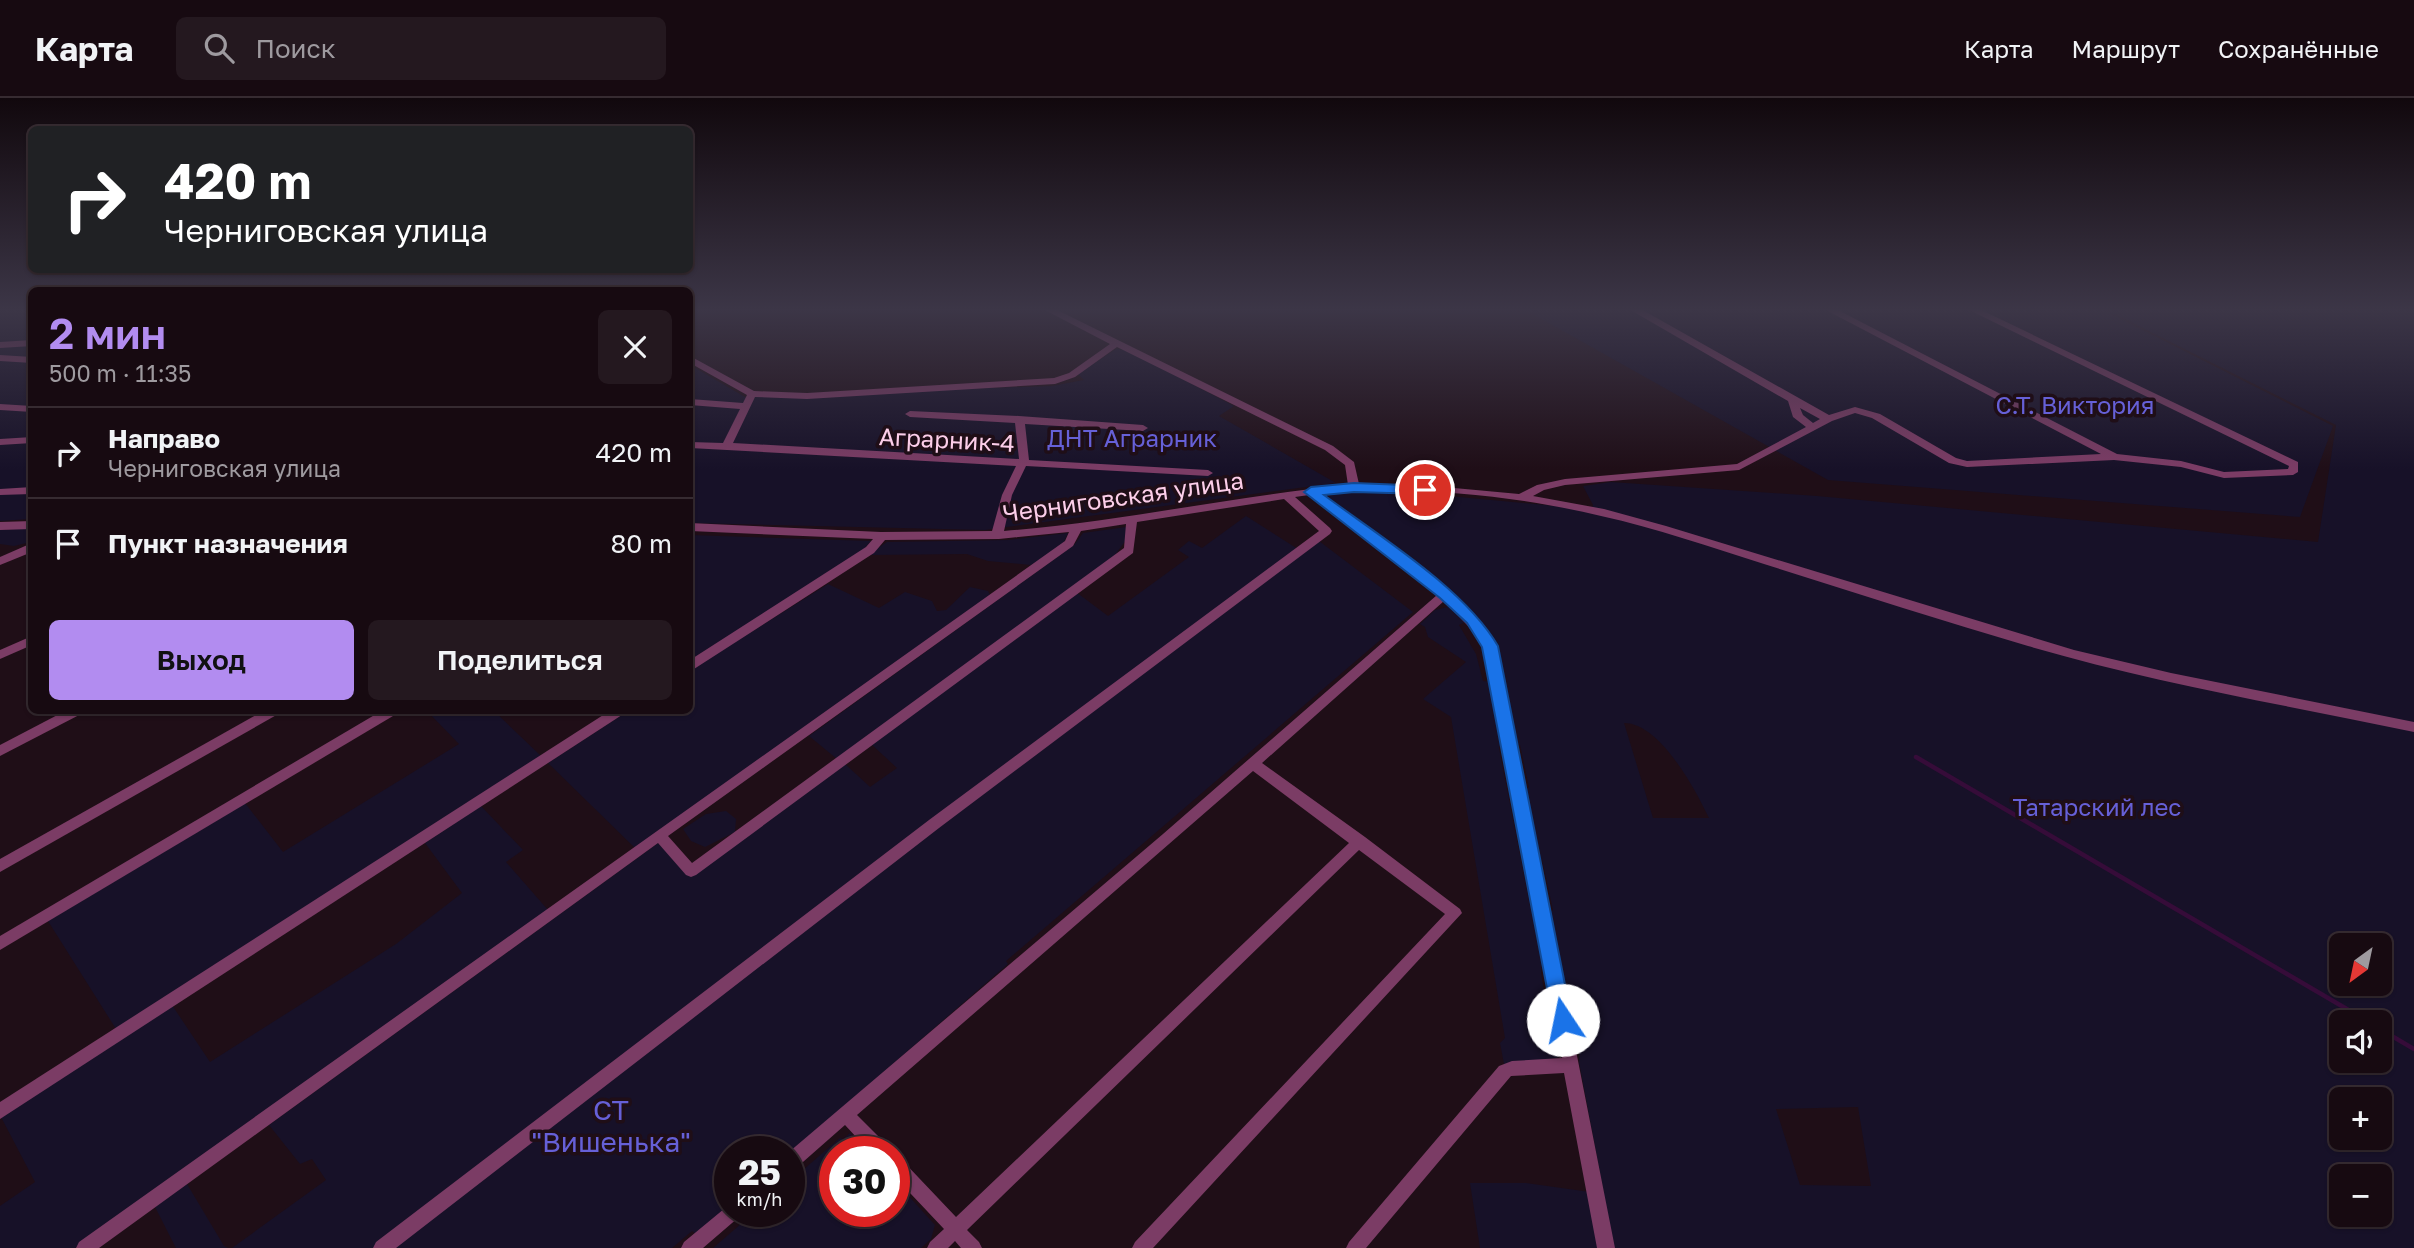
<!DOCTYPE html>
<html lang="ru">
<head>
<meta charset="utf-8">
<style>
	:root { --surface:#170a11; --page:#24181f; --text:#f1f3f6; --muted:#9e9a9f; --line:#362b31; --accent:#b28cf0 }
	body { margin:0; font-family:"Golos Text",sans-serif; background:var(--page); color:var(--text); height:100vh; display:flex; flex-direction:column; font-size:26px; white-space:nowrap }
	* { box-sizing:border-box; margin:0 }
	p { font-size:23px; color:var(--muted) }
	.icon { flex:none; width:38px; height:38px; fill:none; stroke:currentColor; stroke-width:2; stroke-linecap:round; stroke-linejoin:round }
	.map { position:relative; flex:1; overflow:hidden }
	.sheet { position:absolute; left:28px; top:189px; width:665px; height:427px; display:flex; flex-direction:column; background:var(--surface); border-radius:10px; box-shadow:0 2px 5px #0004,0 0 0 2px var(--line) }
	.sheet>* { flex:none }
	.hud { position:absolute; left:28px; top:28px; width:665px; height:147px; border-radius:10px; box-shadow:0 2px 5px #0004,0 0 0 2px var(--line); background:#202124; color:#fff; overflow:hidden }
	.needle { width:46px; rotate:213deg }
	.tools { position:absolute; left:2329px; top:835px; display:grid; gap:14px }
	.tools a { display:grid; place-items:center; width:63px; height:63px; border-radius:10px; background:var(--surface); box-shadow:0 2px 5px #0004,0 0 0 2px var(--line); font-size:35px }
	.speed { position:absolute; left:714px; top:1038px; display:flex; gap:14px; font-size:35px; font-weight:700; text-align:center }
	.speed>* { display:grid; place-content:center; width:91px; height:91px; border-radius:50%; background:var(--surface); box-shadow:0 2px 5px #0004,0 0 0 2px var(--line); line-height:1 }
	.speed small { font-size:18px; font-weight:400 }
	.speed .limit { border:10px solid #d22; background:#fff; color:#111 }
	.pin { position:absolute; display:grid; place-items:center; width:60px; height:60px; color:#fff; margin:-30px; border:4px solid #fff; border-radius:50%; box-shadow:0 2px 7px #0007 }
	.me { position:absolute; width:77px; margin:-38px; rotate:349deg; stroke-linejoin:round; filter:drop-shadow(0 0 5px #0008) }
	.turn { display:flex; align-items:center; gap:24px; height:147px; padding:0 21px; font-size:32px }
	.turn .icon { width:91px; height:91px; stroke-width:2.5 }
	.turn b { display:block; font-size:49px; line-height:60px }
	.round { display:grid; place-items:center; flex:none; width:74px; height:74px; border-radius:10px; background:var(--page) }
	.headline { display:flex; align-items:center; justify-content:space-between; height:119px; padding:0 21px }
	h1 { font-size:42px; font-weight:600; line-height:52px; color:var(--accent) }
	.action { display:flex; gap:14px; margin-top:auto; padding:14px 21px }
	.action a { flex:1; height:80px; border-radius:10px; background:var(--accent); color:#111; font-size:28px; font-weight:600; line-height:80px; text-align:center }
	.action a+a { background:var(--page); color:var(--text) }
	ul { padding:0; list-style:none }
	li { display:flex; align-items:center; gap:21px; height:91px; padding:0 21px; border-top:2px solid var(--line) }
	li div { flex:1 }
	li b { display:block; font-size:26px }
	li em { font-style:normal }
	header { display:flex; align-items:center; gap:42px; box-sizing:border-box; height:98px; padding:0 35px; background:var(--surface); border-bottom:2px solid var(--line) }
	header strong { font-size:33px }
	nav { display:flex; gap:38px; margin-inline-start:auto; font-size:24px }
	.search { width:490px; height:63px; background:var(--page); display:flex; align-items:center; gap:18px; box-sizing:border-box; padding:0 24px; border-radius:10px; color:var(--muted); font-size:26px }
	.map>svg:first-child { display:block }
	.green { fill:#171128; fill-rule:evenodd }
	.lines { fill:none; stroke-linecap:round; stroke-linejoin:round }
	.stream { stroke:#360c39; stroke-width:4.5 }
	.minor { fill:#7b3c65; fill-rule:evenodd }
	.route { fill:#1a73e8; stroke:#114b97; stroke-width:2 }
	.labels { text-anchor:middle; dominant-baseline:central; stroke-width:7; stroke-linejoin:round; paint-order:stroke }
	.park-label { font-size:24px; fill:#6660d7; stroke:#1f0e17 }
	.street-label { font-size:24px; fill:#fccee9; stroke:#1f0e17 }
	.near-park-label { font-size:28px; fill:#6660d7; stroke:#1f0e17 }
</style>
</head>
<body>
<header>
<strong>Карта</strong>
<div class="search"><svg class="icon" aria-label="search" viewBox="0 0 24 24"><circle cx="10" cy="10" r="6"/><path d="M15 15l6 6"/></svg>Поиск</div>
<nav><a>Карта</a><a>Маршрут</a><a>Сохранённые</a></nav>
</header>
<div class="map">
<svg width="2414" height="1150" viewBox="0 0 2414 1150">
	<rect width="100%" height="100%" fill="#1f0e17"/>
	<g class="green">
		<polygon points="0,210 31,210 31,421 0,423"/>
		<polygon points="1522,210 2099,210 2333,328 2300,419 1828,382"/>
		<path d="M 2103,210 L 2414,210 L 2414,1150 L 1480,1150 L 1470,1085 L 1526,1085 L 1604,1096 L 1579,964 L 1580,942 L 1574,914 L 1563,888 L 1550,814 L 1553,812 L 1542,762 L 1537,759 L 1524,693 L 1529,689 L 1520,647 L 1514,643 L 1498,558 L 1477,521 L 1465,508 L 1328,399 L 1341,394 L 1427,396 L 1566,409 L 1591,415 L 1593,407 L 1583,388 L 1611,384 L 1817,398 L 2318,444 L 2336,327 ZM 1624,625 C 1660,625 1695,691 1709,720 L 1653,720 ZM 2342,847 L 2380,847 L 2380,886 L 2342,886 ZM 2342,924 L 2380,924 L 2380,962 L 2342,962 ZM 2342,1001 L 2380,1001 L 2380,1040 L 2342,1040 ZM 1858,1009 L 1871,1088 L 1800,1087 L 1776,1011 ZM 2342,1078 L 2380,1078 L 2380,1116 L 2342,1116 Z"/>
		<polygon points="1116,251 1127,252 1234,308 1219,318 1336,385 985,432 690,425 690,267 745,299 820,299 925,292 1052,288 1084,282 1078,276"/>
		<polygon points="1246,418 1304,455 1319,443 1413,514 1006,863 1008,866 789,1056 730,1054 730,1107 696,1136 692,1133 672,1150 232,1150 326,1082 312,1061 300,1066 269,1027 658,745 689,776 843,664 870,689 897,670 870,645 1076,494 1108,518 1189,459 1178,452 1189,443 1202,450"/>
		<polygon points="1126,429 1126,442 1112,461 837,661 809,638 1074,447 1083,435"/>
		<polygon points="31,430 31,444 14,448 0,446 0,432"/>
		<polygon points="1068,435 1064,444 1055,452 1031,467 988,463 967,456 868,457 887,444 1008,442"/>
		<polygon points="690,437 871,443 859,457 690,562"/>
		<polygon points="828,486 879,510 905,494 932,503 937,513 946,512 970,489 988,493 990,497 635,750 548,665 628,613 690,612 690,572"/>
		<polygon points="1448,509 1453,511 1465,524 1459,527 1476,556 1483,583 1491,584 1503,644 1499,650 1530,808 1537,813 1543,851 1541,875 1545,899 1557,926 1562,955 1557,960 1504,966 1500,945 1505,940 1451,619 1423,601 1466,564 1428,539 1425,529 1420,526 1435,512"/>
		<polygon points="427,613 494,613 541,658 116,931 48,823 245,705 283,754 459,646"/>
		<polygon points="481,708 523,752 506,764 548,812 75,1150 0,1150 0,1108 35,1084 1,1019 172,907 210,964 396,846 462,795 425,745"/>
		<polygon points="726,713 736,721 735,734 705,749 691,743 683,731 706,716"/>
		<polygon points="850,1035 868,1053 835,1054 835,1113 894,1113 894,1082 935,1127 931,1141 921,1150 713,1150 756,1113 789,1113 789,1084 840,1040 843,1041"/>
		<polygon points="187,1086 224,1148 228,1150 176,1150 155,1109"/>
	</g>
	<g class="lines">
		<g class="stream">
			<polyline points="1916,659 2369,924"/>
			<polyline points="2380,931 2414,951"/>
		</g>
		<g class="minor">
			<path d="M 1041,210 L 1053,210 L 1333,348 L 1354,364 L 1359,386 L 1411,386 L 1519,396 L 1537,387 L 1565,381 L 1737,366 L 1806,329 L 1793,319 L 1788,303 L 1627,210 L 1639,210 L 1829,317 L 1855,309 L 1880,316 L 1956,360 L 1967,363 L 2101,356 L 1822,210 L 1834,210 L 2117,356 L 2181,363 L 2224,374 L 2288,371 L 2289,368 L 1965,210 L 1977,210 L 2298,364 L 2298,374 L 2293,377 L 2224,380 L 2181,369 L 2114,362 L 1967,369 L 1949,365 L 1872,320 L 1855,315 L 1832,323 L 1739,372 L 1565,387 L 1544,392 L 1533,398 L 1604,411 L 1666,428 L 2074,552 L 2171,575 L 2414,624 L 2414,634 C 2285,607 2155,585 2028,548 C 1940,522 1852,494 1764,466 C 1710,449 1656,430 1601,418 C 1513,397 1412,387 1321,396 C 1382,442 1455,483 1496,548 L 1615,1150 L 1597,1150 L 1564,975 L 1511,978 L 1366,1150 L 1346,1150 L 1349,1144 L 1499,968 L 1512,963 L 1562,960 L 1484,549 L 1468,528 L 1444,503 L 1262,665 L 1365,739 L 1460,811 L 1462,815 L 1153,1150 L 1132,1150 L 1135,1144 L 1445,816 L 1359,752 L 967,1132 L 979,1144 L 982,1150 L 961,1150 L 955,1143 L 948,1150 L 927,1150 L 930,1144 L 944,1131 L 894,1078 L 894,1058 L 900,1060 L 956,1119 L 1349,745 L 1253,673 L 857,1017 L 888,1048 L 890,1054 L 870,1054 L 845,1027 L 795,1071 L 789,1073 L 789,1054 L 1163,736 L 1437,497 L 1403,468 L 1309,397 L 1295,399 L 1330,430 L 1332,433 L 1330,436 L 939,730 L 396,1150 L 373,1150 L 376,1144 L 929,722 L 1319,433 L 1284,401 L 1137,424 L 1133,455 L 696,777 L 691,779 L 686,777 L 658,745 L 99,1150 L 76,1150 L 79,1144 L 1065,443 L 1069,434 L 999,441 L 885,442 L 874,455 L 694,571 L 690,572 L 690,562 L 866,449 L 873,441 L 690,433 L 690,425 L 881,434 L 992,433 L 1002,397 L 1016,368 L 690,350 L 690,344 L 723,345 L 740,311 L 690,307 L 690,301 L 743,305 L 747,297 L 690,265 L 690,258 L 754,293 L 807,295 L 1054,280 L 1069,275 L 1110,246 ZM 1117,249 L 1325,352 L 1345,367 L 1348,387 C 1233,398 1119,424 1004,433 L 1012,397 L 1026,368 L 1208,378 L 1213,375 L 1208,372 L 1029,362 L 1025,326 L 1143,333 L 1148,330 L 1143,327 L 1019,318 L 910,313 L 905,316 L 910,319 L 1015,325 L 1019,361 L 733,345 L 755,299 L 807,301 L 1055,286 L 1075,279 ZM 1800,310 L 1820,321 L 1813,325 L 1803,317 ZM 1126,426 L 1124,450 L 692,765 L 668,738 L 1073,448 L 1081,433 Z"/>
			<polygon points="32,242 32,248 0,250 0,244"/>
			<polygon points="0,257 32,259 32,265 0,263"/>
			<polygon points="0,306 32,308 32,314 0,312"/>
			<polygon points="32,339 32,345 0,347 0,341"/>
			<polygon points="32,389 32,396 0,397 0,391"/>
			<polygon points="32,423 32,431 0,432 0,424"/>
			<polygon points="32,445 32,454 0,467 0,459"/>
			<polygon points="32,538 32,547 0,561 0,552"/>
			<polygon points="67,612 85,612 83,615 0,658 0,647"/>
			<polygon points="265,612 282,612 280,615 0,774 0,761"/>
			<polygon points="383,612 400,612 398,615 0,852 0,838"/>
			<polygon points="611,612 627,612 625,615 0,1021 0,1004"/>
			<polygon points="730,1106 730,1113 741,1113 739,1119 703,1150 681,1150 684,1144"/>
		</g>
	</g>
	<linearGradient id="sky" x2="0" y2="1"><stop stop-color="#11080d"/><stop offset="0.57" stop-color="#3c3647"/><stop offset="1" stop-color="#3c3647" stop-opacity="0"/></linearGradient>
	<rect width="2414" height="371" fill="url(#sky)"/>
	<path class="route" d="M 1354,385 L 1430,388 L 1432,392 L 1425,396 L 1354,394 L 1324,397 C 1379,438 1464,490 1498,548 L 1572,922 L 1570,928 L 1563,931 L 1556,928 L 1553,922 L 1482,549 L 1467,525 L 1440,500 L 1304,394 L 1311,389 Z"/>
	<g class="labels">
		<g class="park-label">
			<text x="2075" y="306">С.Т. Виктория</text>
			<text x="1132" y="339">ДНТ Аграрник</text>
			<text x="2097" y="708">Татарский лес</text>
		</g>
		<g class="street-label">
			<text transform="translate(947 341) rotate(3)">Аграрник-4</text>
			<text transform="translate(1123 398) rotate(-8)">Черниговская улица</text>
		</g>
		<g class="near-park-label">
			<text x="611" y="1011">СТ<tspan x="611" dy="32">"Вишенька"</tspan></text>
		</g>
	</g>
</svg>
<div class="tools">
<a><svg class="needle" viewBox="-14 -14 28 28"><path d="M0-13l5 13h-10z" fill="#e53935"/><path d="M0 13l5-13h-10z" fill="#9e9a9f"/></svg></a>
<a><svg class="icon" aria-label="sound" viewBox="0 0 24 24"><path d="M4 9h4l5-4v14l-5-4H4zM17 9q2 3 0 6"/></svg></a>
<a>+</a>
<a>−</a>
</div>
<div class="speed"><div>25<small>km/h</small></div><div class="limit">30</div></div>
<div class="pin" style="left:1425px;top:392px;background:#d93025"><svg class="icon" aria-label="arrive" viewBox="0 0 24 24"><path d="M6 21V4h12l-3 4 3 4H6"/></svg></div>
<svg class="me" style="left:1563px;top:922px" viewBox="-20 -20 40 40"><circle r="19" fill="#fff"/><path d="M0-13L10 11 0 6-10 11z" fill="#1a73e8"/></svg>
<div class="hud">
<div class="turn"><svg class="icon" aria-label="right" viewBox="0 0 24 24"><path d="M7 20v-9h11M14 6l5 5-5 5"/></svg><div><b>420 m</b>Черниговская улица</div></div>
</div>
<section class="sheet">
<div class="headline"><div><h1>2 мин</h1><p>500 m · 11:35</p></div><a class="round"><svg class="icon" aria-label="close" viewBox="0 0 24 24"><path d="M6 6l12 12M18 6L6 18"/></svg></a></div>
<ul>
<li><svg class="icon" aria-label="right" viewBox="0 0 24 24"><path d="M7 20v-9h11M14 6l5 5-5 5"/></svg><div><b>Направо</b><p>Черниговская улица</p></div><em>420 m</em></li>
<li><svg class="icon" aria-label="arrive" viewBox="0 0 24 24"><path d="M6 21V4h12l-3 4 3 4H6"/></svg><div><b>Пункт назначения</b></div><em>80 m</em></li>
</ul>
<div class="action"><a>Выход</a><a>Поделиться</a></div>
</section>
</div>
</body>
</html>
